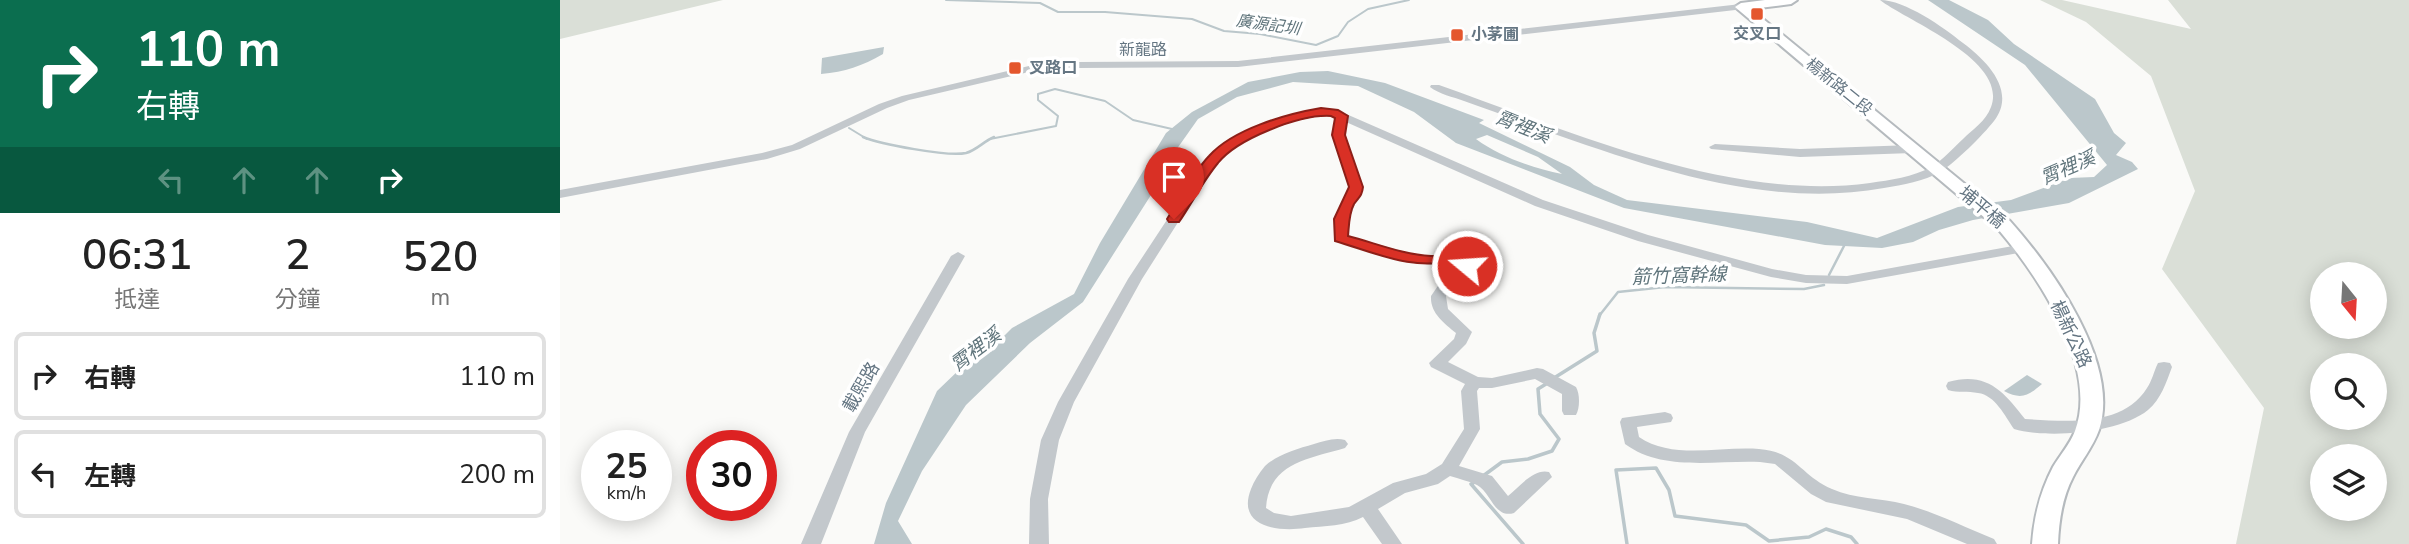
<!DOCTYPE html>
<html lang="zh-TW">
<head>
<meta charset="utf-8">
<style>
	:root { --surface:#fff; --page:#f6f6f6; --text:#222; --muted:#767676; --line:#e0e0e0 }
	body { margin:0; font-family:"Nunito Sans","Noto Sans TC",sans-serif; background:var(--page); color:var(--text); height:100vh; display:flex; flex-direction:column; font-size:26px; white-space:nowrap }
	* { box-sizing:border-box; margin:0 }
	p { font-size:23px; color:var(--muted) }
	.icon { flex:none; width:38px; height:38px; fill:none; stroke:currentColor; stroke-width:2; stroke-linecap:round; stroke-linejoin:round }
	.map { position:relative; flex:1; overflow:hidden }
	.side { display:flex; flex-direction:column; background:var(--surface); width:560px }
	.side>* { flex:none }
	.guide { background:#0b6e4f; color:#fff; overflow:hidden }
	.needle { width:46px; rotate:162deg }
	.buttons { position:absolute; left:1750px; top:262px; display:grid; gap:14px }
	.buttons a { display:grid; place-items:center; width:77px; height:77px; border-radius:50%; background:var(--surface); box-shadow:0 4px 18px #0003; font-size:35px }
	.speed { position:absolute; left:21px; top:430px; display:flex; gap:14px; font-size:35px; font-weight:700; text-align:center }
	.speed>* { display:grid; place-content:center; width:91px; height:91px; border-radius:50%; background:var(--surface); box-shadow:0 4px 18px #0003; line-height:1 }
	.speed small { font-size:18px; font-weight:400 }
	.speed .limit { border:10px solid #d22; background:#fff; color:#111 }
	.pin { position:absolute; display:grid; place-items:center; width:60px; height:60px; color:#fff; margin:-72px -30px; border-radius:50% 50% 50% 0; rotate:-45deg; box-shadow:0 0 7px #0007 }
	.pin .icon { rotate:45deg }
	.me { position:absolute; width:77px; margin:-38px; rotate:288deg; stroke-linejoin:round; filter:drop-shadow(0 0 5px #0008) }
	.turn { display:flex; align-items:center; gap:24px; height:147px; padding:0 21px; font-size:32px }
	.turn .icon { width:91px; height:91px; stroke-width:2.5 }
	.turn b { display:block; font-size:49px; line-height:60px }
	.lanes { display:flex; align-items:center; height:66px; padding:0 21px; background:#0003; justify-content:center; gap:35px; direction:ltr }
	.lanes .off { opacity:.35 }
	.eta { display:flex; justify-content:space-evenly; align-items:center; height:119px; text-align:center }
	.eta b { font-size:42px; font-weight:600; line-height:49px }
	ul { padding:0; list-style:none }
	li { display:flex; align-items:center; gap:21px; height:88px; margin:0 14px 10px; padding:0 7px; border:4px solid var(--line); border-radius:10px }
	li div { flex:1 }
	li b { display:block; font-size:26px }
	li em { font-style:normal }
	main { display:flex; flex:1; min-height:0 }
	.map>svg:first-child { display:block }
	.green { fill:#dadfd7; fill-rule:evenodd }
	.water { fill:#bbc7cb; fill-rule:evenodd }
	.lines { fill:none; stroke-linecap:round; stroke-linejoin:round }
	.stream-far2 { stroke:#bbc7cb; stroke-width:2 }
	.stream-far1 { stroke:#bbc7cb; stroke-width:2.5 }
	.stream { stroke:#bbc7cb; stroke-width:3.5 }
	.major-casing { stroke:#b5babe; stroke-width:4 }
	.minor { fill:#c3c8cc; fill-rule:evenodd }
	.major { fill:#fff; fill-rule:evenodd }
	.route { fill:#d93025; stroke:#8d1f18; stroke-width:2 }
	.poi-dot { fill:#e4572e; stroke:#fff; stroke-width:2.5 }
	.labels { text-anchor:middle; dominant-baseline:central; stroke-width:7; stroke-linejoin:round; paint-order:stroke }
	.far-water-label { font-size:16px; font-style:italic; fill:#60757c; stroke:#fff }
	.far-poi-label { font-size:16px; font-weight:bold; fill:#657683; stroke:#fff; text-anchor:start }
	.far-street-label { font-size:16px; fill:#657683; stroke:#fff }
	.street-label { font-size:18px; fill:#657683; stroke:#fff }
	.water-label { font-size:19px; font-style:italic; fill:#60757c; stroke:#fff }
</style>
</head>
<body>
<main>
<section class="side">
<div class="guide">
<div class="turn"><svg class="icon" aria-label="right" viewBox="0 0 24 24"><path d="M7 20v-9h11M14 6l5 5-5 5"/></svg><div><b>110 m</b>右轉</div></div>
<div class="lanes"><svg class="icon off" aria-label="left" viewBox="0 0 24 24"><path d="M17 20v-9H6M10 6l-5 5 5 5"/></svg><svg class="icon off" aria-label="ahead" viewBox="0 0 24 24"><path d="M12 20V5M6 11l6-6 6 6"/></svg><svg class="icon off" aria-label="ahead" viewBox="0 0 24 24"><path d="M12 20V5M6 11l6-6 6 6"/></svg><svg class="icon" aria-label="right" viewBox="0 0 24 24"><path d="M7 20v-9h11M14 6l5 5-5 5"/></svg></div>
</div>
<div class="eta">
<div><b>06:31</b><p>抵達</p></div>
<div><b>2</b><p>分鐘</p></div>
<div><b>520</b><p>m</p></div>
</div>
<ul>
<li><svg class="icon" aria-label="right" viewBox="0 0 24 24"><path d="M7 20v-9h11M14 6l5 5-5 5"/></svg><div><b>右轉</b></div><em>110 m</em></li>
<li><svg class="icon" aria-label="left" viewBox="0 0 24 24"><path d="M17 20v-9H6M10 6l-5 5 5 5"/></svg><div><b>左轉</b></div><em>200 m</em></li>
</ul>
</section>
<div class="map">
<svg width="1849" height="544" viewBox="0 0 1849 544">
	<rect width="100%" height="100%" fill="#fafaf8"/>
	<g class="green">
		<polygon points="0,0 163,0 0,39"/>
		<path d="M 1480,0 L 1502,0 L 1631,29 L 1608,0 L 1849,0 L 1849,544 L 1676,544 L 1704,408 L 1602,269 L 1635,191 L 1591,76 L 1526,22 ZM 1762,275 L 1815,275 L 1815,327 L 1762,327 ZM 1762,366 L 1815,366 L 1815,418 L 1762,418 ZM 1762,457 L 1815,457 L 1815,509 L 1762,509 Z"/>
	</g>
	<g class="water">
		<path d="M 1368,0 L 1389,0 L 1428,20 L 1454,44 L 1535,99 L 1554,133 L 1566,143 L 1556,155 L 1572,162 L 1578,169 L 1509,203 L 1413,220 L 1379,230 L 1353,242 L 1322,248 L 1265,245 L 1064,208 L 896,143 L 854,112 L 798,86 L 733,82 L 677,97 L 638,119 L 614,153 L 591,195 L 523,302 L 470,343 L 406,405 L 362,471 L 338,521 L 352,544 L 314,544 L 326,503 L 377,391 L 402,367 L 428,352 L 452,328 L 514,294 L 540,243 L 606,133 L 632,112 L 688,82 L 740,72 L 768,71 L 825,83 L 924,120 L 919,123 L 1010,167 L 1034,185 L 1067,200 L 1247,222 L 1317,238 L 1398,207 L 1451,200 L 1510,178 L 1534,177 L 1547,165 L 1465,65 ZM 927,135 L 978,157 L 1002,174 C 973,168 940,157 916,139 Z"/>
		<path d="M 324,47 L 323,54 C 302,66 285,72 261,74 L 262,58 Z"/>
		<path d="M 1467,375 L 1482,384 C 1468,396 1461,400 1444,391 Z"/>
	</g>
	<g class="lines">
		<g class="stream-far2">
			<polyline points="386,0 480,3 498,12 545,12 632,19 664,31 700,34 756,45 778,36 788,22 808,9 849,0"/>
			<polyline points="289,128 307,139"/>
			<polyline points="430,139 496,126 498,116 478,100 478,94 495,89 545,101 573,120 612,129"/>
		</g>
		<g class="stream-far1">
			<path d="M 303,137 C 320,144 388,157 406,153 C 417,150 424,141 434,137"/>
			<polyline points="1269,275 1285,244"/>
			<polyline points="1039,316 1058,292 1105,287 1244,289 1264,285"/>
		</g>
		<g class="stream">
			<polyline points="994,378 1037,351 1034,333 1040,314"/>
			<polyline points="923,476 942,462 968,459 992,451 999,439 980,414 978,389 986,384"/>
			<polyline points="915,482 911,484 963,544"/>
			<polyline points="1067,544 1056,470 1096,468 1109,490 1115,516 1186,525 1209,541 1249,537 1266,529 1291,537 1297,544"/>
		</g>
		<g class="major-casing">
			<path id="major" d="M 1205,0 L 1237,0 L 1231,4 L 1191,9 L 1450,221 C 1492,268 1561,364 1539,430 C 1533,447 1521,461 1513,477 C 1502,498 1499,521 1498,544 L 1472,544 C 1474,516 1480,492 1493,467 C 1500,455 1510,444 1515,431 C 1539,367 1478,276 1438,229 L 1175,7 L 1181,3 Z"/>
		</g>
		<g class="minor">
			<path d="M 1320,0 C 1345,0 1383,27 1403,43 C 1427,61 1457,91 1434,121 C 1423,135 1395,163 1380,172 C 1364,181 1343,185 1324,188 C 1209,209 1091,168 983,130 C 957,120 930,110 904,101 C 893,97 879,94 870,87 L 871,85 L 879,85 C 1009,131 1169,202 1310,183 C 1330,180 1353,177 1371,167 C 1383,160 1393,148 1403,139 C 1413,129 1426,121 1431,107 C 1449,60 1345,20 1320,0 Z"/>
			<polygon points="1181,4 1184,5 1184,9 678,67 519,68 469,72 349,100 327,108 240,149 207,159 0,198 0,190 202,153 232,145 319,104 342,96 469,66 519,62 678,61"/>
			<path d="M 757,109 L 777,110 L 983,200 L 1088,235 L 1212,269 L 1246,275 L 1287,276 L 1464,244 L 1471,248 L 1464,252 L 1287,284 L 1246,283 L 1211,277 L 1078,241 L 975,206 L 786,122 L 785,135 L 802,187 L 789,219 L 788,236 L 856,255 L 874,257 L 895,249 L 915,261 C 907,275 892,281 886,296 L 888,309 L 912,332 L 906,344 L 888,362 L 918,377 L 932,378 L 977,368 L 983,369 L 1016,387 C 1020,394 1020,408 1016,415 L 1004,415 L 1002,411 L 1002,394 L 975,379 L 932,388 L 919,388 L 917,391 L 920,429 L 899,466 L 932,476 L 948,496 C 959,487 974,468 989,472 L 992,477 L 954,513 C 934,519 931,492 917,485 C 909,481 899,479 890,476 L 878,484 L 845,493 L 818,509 L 842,544 L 822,544 L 803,517 C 786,526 764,526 745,528 C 718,532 676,527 691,489 C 694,481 699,473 705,466 C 718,454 737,449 754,444 C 764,441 775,437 785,440 L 788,444 L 785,448 C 749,459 709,462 706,508 L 714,513 L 731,516 L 789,507 L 833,483 L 866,474 L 882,464 L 904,429 L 901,391 L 905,384 L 871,367 L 869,363 L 894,339 L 896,333 C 884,323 870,313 871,296 L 884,277 L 901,262 L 894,258 L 876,265 L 855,263 L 776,241 C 771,222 782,204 790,187 L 773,135 L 775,117 L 757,116 L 741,118 L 713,127 L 683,142 L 657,161 L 582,279 L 514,402 L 499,440 L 488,499 L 489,544 L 469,544 L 470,499 L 481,440 L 498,402 L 568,279 L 647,159 L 675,138 L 705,122 Z"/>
			<polygon points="1155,144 1240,149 1352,145 1358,149 1352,153 1240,157 1151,149 1149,147"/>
			<polygon points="398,252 405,256 305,432 261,544 241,544 289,432 391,256"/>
			<path d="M 1604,362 L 1610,363 L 1612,367 C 1606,383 1601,399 1588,410 C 1560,433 1488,439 1454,429 C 1445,416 1435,395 1418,393 C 1408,391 1398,393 1388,390 L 1386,386 L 1388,382 C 1427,371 1444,392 1465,419 C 1505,421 1562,428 1587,388 C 1592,381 1594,371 1598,363 Z"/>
			<path d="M 1105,412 L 1111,414 L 1113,418 L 1111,422 L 1077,427 L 1079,437 C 1112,460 1160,446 1199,449 C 1237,452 1241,476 1272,489 C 1294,499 1321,498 1344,504 C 1375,512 1404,527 1434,539 L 1437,544 L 1407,544 L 1347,519 L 1266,502 L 1251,494 L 1215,464 L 1200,462 C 1156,460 1103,472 1065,444 L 1060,422 L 1062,418 Z"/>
		</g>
		<use href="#major" class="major"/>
	</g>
	<path class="route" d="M 761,108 L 778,110 L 788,116 L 785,135 L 803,187 C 802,196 799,197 794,204 C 789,213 789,225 788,236 C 815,243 844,255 871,256 C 888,256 898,243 913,258 L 915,266 L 912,269 L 901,269 L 895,259 C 857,273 813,252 775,241 L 774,219 L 789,187 L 772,135 L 775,118 L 771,116 C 740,114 677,139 658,163 C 643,181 632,203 619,222 L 609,222 L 607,219 C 620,199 632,174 649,156 C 673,129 726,114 761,108 Z"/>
	<g class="poi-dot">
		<rect x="1190" y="7" width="14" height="14" rx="3.5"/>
		<rect x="890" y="28" width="14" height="14" rx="3.5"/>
		<rect x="448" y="61" width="14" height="14" rx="3.5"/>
	</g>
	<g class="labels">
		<g class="far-water-label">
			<text transform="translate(708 25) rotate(8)">廣源記圳</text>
		</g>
		<g class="far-poi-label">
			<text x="1197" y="34" text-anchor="middle">交叉口</text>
			<text x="911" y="35">小茅圃</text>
			<text x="469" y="68">叉路口</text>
		</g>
		<g class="far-street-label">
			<text x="583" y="50">新龍路</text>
			<text transform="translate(1279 87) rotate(39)">楊新路二段</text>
		</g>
		<g class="street-label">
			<text transform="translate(1422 207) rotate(40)">埔平橋</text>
			<text transform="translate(1511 334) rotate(65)">楊新公路</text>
			<text transform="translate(301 387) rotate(-60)">載熙路</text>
		</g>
		<g class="water-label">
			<text transform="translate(963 127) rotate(22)">霄裡溪</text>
			<text transform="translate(1508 168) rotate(-23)">霄裡溪</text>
			<text transform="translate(1119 276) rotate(-2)">箭竹窩幹線</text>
			<text transform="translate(416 350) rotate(-37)">霄裡溪</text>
		</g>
	</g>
</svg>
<div class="buttons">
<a><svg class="needle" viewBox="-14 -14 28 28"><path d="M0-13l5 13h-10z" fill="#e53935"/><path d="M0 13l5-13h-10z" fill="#767676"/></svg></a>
<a><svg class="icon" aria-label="search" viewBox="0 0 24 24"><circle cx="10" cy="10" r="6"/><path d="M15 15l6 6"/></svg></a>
<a><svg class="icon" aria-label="layers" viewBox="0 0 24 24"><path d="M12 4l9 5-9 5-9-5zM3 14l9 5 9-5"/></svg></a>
</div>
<div class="speed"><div>25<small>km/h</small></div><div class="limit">30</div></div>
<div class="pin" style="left:614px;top:219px;background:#d93025"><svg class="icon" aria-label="arrive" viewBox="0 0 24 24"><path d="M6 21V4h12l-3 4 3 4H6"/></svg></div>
<svg class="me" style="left:907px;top:266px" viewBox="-20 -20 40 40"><circle r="17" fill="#d93025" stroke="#fff" stroke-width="3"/><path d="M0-11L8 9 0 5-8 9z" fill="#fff"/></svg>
</div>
</main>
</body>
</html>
